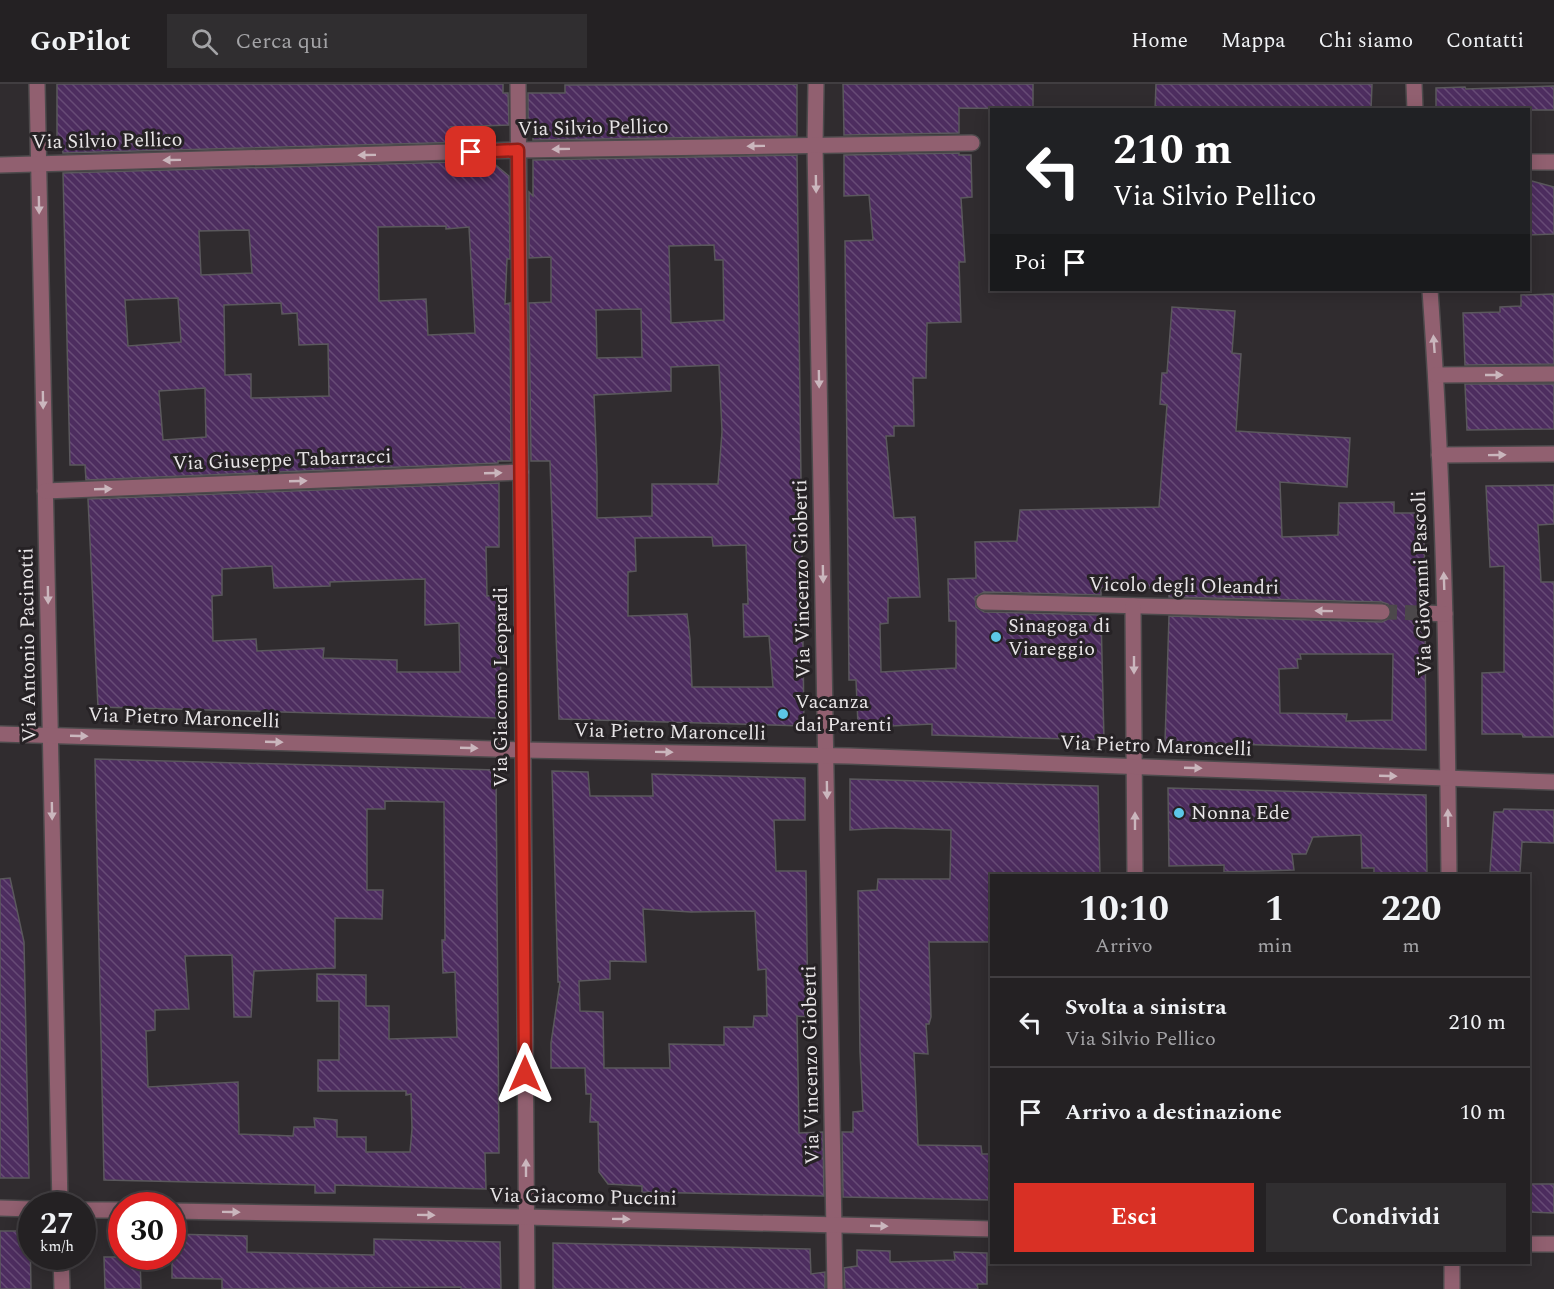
<!DOCTYPE html>
<html lang="it">
<head>
<meta charset="utf-8">
<style>
	:root { --surface:#242123; --page:#302e30; --text:#f1f3f6; --muted:#a3a3a6; --line:#413e41; --accent:#d93025 }
	body { margin:0; font-family:Spectral,serif; background:var(--page); color:var(--text); height:100vh; display:flex; flex-direction:column; font-size:22px; white-space:nowrap }
	* { box-sizing:border-box; margin:0 }
	p { font-size:20px; color:var(--muted) }
	.icon { flex:none; width:33px; height:33px; fill:none; stroke:currentColor; stroke-width:2; stroke-linecap:round; stroke-linejoin:round }
	.map { position:relative; flex:1; overflow:hidden }
	.sheet { position:absolute; left:990px; top:790px; width:540px; height:390px; display:flex; flex-direction:column; background:var(--surface); border-radius:0px; box-shadow:0 3px 15px #0003,0 0 0 2px var(--line) }
	.sheet>* { flex:none }
	.top-card { position:absolute; left:990px; top:24px; width:540px; height:183px; border-radius:0px; box-shadow:0 3px 15px #0003,0 0 0 2px var(--line); background:#202124; color:#fff; overflow:hidden }
	.speed { position:absolute; left:18px; top:1108px; display:flex; gap:12px; font-size:30px; font-weight:700; text-align:center }
	.speed>* { display:grid; place-content:center; width:78px; height:78px; border-radius:50%; background:var(--surface); box-shadow:0 3px 15px #0003,0 0 0 2px var(--line); line-height:1 }
	.speed small { font-size:15px; font-weight:400 }
	.speed .limit { border:9px solid #d22; background:#fff; color:#111 }
	.pin { position:absolute; display:grid; place-items:center; width:51px; height:51px; color:#fff; margin:-26px; border-radius:12px; box-shadow:0 3px 9px #0006 }
	.me { position:absolute; width:66px; margin:-33px; rotate:0deg; stroke-linejoin:round; filter:drop-shadow(0 0 4px #0008) }
	.turn { display:flex; align-items:center; gap:21px; height:126px; padding:0 24px; font-size:27px }
	.turn .icon { width:78px; height:78px; stroke-width:2.5 }
	.turn b { display:block; font-size:42px; line-height:51px }
	.then { display:flex; align-items:center; height:57px; padding:0 24px; background:#0003; gap:12px; font-size:22px }
	.eta { display:flex; justify-content:space-evenly; align-items:center; height:102px; text-align:center }
	.eta b { font-size:36px; font-weight:700; line-height:42px }
	.primary-button { display:flex; gap:12px; margin-top:auto; padding:12px 24px }
	.primary-button a { flex:1; height:69px; border-radius:0px; background:var(--accent); color:#fff; font-size:24px; font-weight:700; line-height:69px; text-align:center }
	.primary-button a+a { background:var(--page); color:var(--text) }
	ul { padding:0; list-style:none }
	li { display:flex; align-items:center; gap:18px; height:90px; padding:0 24px; border-top:2px solid var(--line) }
	li div { flex:1 }
	li b { display:block; font-size:22px }
	li em { font-style:normal }
	header { display:flex; align-items:center; gap:36px; box-sizing:border-box; height:84px; padding:0 30px; background:var(--surface); border-bottom:2px solid var(--line) }
	header strong { font-size:28px }
	nav { display:flex; gap:33px; margin-inline-start:auto; font-size:21px }
	.search { width:420px; height:54px; background:var(--page); display:flex; align-items:center; gap:15px; box-sizing:border-box; padding:0 21px; border-radius:0px; color:var(--muted); font-size:22px }
	.map>svg:first-child { display:block }
	.building { fill:url(#building-back-hatch); stroke:#5a585c; stroke-width:1.5; fill-rule:evenodd }
	.lines { fill:none; stroke-linecap:round; stroke-linejoin:round }
	.street-tunnel { stroke:#4c484b; stroke-width:15; stroke-dasharray:15 8; stroke-linecap:butt }
	.street-casing { stroke:#4d4a4c; stroke-width:18 }
	.street { stroke:#916070; stroke-width:15 }
	.oneway { fill:#cab6bd }
	.route-casing { stroke:#8d1f18; stroke-width:15 }
	.route { stroke:#d93025; stroke-width:10 }
	.poi-dot { fill:#5cc7e7; stroke:#262225; stroke-width:2 }
	.labels { text-anchor:middle; dominant-baseline:central; stroke-width:6; stroke-linejoin:round; paint-order:stroke }
	.street-label { font-size:20px; fill:#e8e5e7; stroke:#262225 }
	.poi-label { font-size:20px; fill:#e8e5e7; stroke:#262225; text-anchor:start }
</style>
</head>
<body>
<header>
<strong>GoPilot</strong>
<div class="search"><svg class="icon" aria-label="search" viewBox="0 0 24 24"><circle cx="10" cy="10" r="6"/><path d="M15 15l6 6"/></svg>Cerca qui</div>
<nav><a>Home</a><a>Mappa</a><a>Chi siamo</a><a>Contatti</a></nav>
</header>
<div class="map">
<svg width="1554" height="1205" viewBox="0 0 1554 1205">
	<defs>
		<pattern id="building-back-hatch" width="6" height="6" patternUnits="userSpaceOnUse" patternTransform="scale(1.5)"><rect width="6" height="6" fill="#4d2d5f"/><path d="M-1 5l2 2M0 0l6 6M5-1l2 2" fill="none" stroke="#674b76"/></pattern>
	</defs>
	<rect width="100%" height="100%" fill="#302c2f"/>
	<g class="building">
		<polygon points="57,0 503,0 503,9 508,9 509,41 451,43 469,58 63,69 62,60 57,60"/>
		<polygon points="797,0 797,52 533,56 533,40 528,41 528,9 565,9 565,1"/>
		<polygon points="843,0 1033,0 1033,25 959,24 959,49 844,51"/>
		<polygon points="1156,0 1372,0 1371,26 1155,26"/>
		<polygon points="1554,2 1554,26 1436,26 1436,4 1465,3 1466,5"/>
		<path d="M 959,69 L 959,71 L 971,71 L 972,113 L 961,114 L 965,178 L 959,178 L 961,238 L 927,239 L 926,294 L 913,294 L 914,342 L 894,342 L 894,352 L 886,352 L 894,434 L 915,433 L 920,513 L 888,514 L 888,539 L 880,540 L 881,588 L 956,584 L 956,537 L 949,537 L 948,495 L 976,494 L 975,458 L 1017,457 L 1020,426 L 1159,423 L 1167,321 L 1160,320 L 1162,289 L 1167,289 L 1172,223 L 1235,227 L 1232,269 L 1241,270 L 1236,347 L 1350,354 L 1347,403 L 1280,398 L 1282,453 L 1338,451 L 1339,419 L 1394,418 L 1394,429 L 1424,429 L 1425,519 L 1417,523 L 1415,529 L 1419,537 L 1425,539 L 1426,666 L 1165,658 L 1169,532 L 1382,538 L 1390,534 L 1392,528 L 1388,520 L 1382,518 L 1169,513 L 1169,504 L 1101,504 L 1101,511 L 984,508 L 975,513 L 976,523 L 984,528 L 1101,531 L 1104,656 L 932,651 L 932,640 L 891,642 L 891,640 L 858,641 L 856,596 L 849,596 L 845,157 L 873,156 L 869,111 L 844,112 L 844,71 ZM 1300,570 L 1393,570 L 1392,636 L 1346,637 L 1347,630 L 1280,629 L 1279,585 L 1298,584 L 1297,575 L 1301,575 Z"/>
		<path d="M 797,71 L 804,642 L 559,635 L 550,377 L 531,377 L 529,219 L 551,218 L 551,173 L 529,174 L 529,108 L 533,112 L 533,76 ZM 714,161 L 715,176 L 723,176 L 724,236 L 671,239 L 669,162 ZM 641,225 L 642,273 L 597,274 L 596,226 ZM 719,281 L 722,348 L 718,400 L 652,400 L 652,432 L 597,434 L 597,388 L 594,311 L 671,307 L 671,283 ZM 712,453 L 713,462 L 746,461 L 748,520 L 743,520 L 744,553 L 769,552 L 773,603 L 692,603 L 690,555 L 687,530 L 628,532 L 628,488 L 636,487 L 635,454 Z"/>
		<path d="M 491,77 L 509,92 L 510,175 L 507,175 L 505,220 L 510,219 L 511,377 L 498,377 L 498,379 L 86,396 L 85,381 L 70,381 L 63,89 ZM 446,142 L 446,145 L 469,143 L 475,249 L 428,251 L 426,215 L 379,217 L 378,143 ZM 249,146 L 252,189 L 201,191 L 199,147 ZM 178,214 L 181,258 L 128,262 L 125,216 ZM 281,219 L 282,230 L 297,229 L 299,261 L 328,260 L 329,312 L 251,314 L 251,290 L 225,291 L 224,221 ZM 205,304 L 206,353 L 163,356 L 159,307 Z"/>
		<polygon points="1528,96 1554,103 1554,150 1528,151"/>
		<polygon points="1554,210 1554,280 1465,281 1463,229 1500,228 1500,223 1521,222 1521,211"/>
		<polygon points="1465,300 1554,300 1554,345 1467,346"/>
		<path d="M 499,399 L 499,463 L 486,463 L 487,512 L 500,511 L 501,634 L 98,623 L 88,415 ZM 272,482 L 274,504 L 330,502 L 330,498 L 425,495 L 425,541 L 459,539 L 460,588 L 397,588 L 397,576 L 323,574 L 324,564 L 257,567 L 256,555 L 213,557 L 212,512 L 222,511 L 222,485 Z"/>
		<polygon points="1554,401 1554,440 1538,441 1541,498 1554,498 1554,653 1523,653 1522,650 1482,650 1482,589 1504,588 1504,482 1490,483 1486,402"/>
		<path d="M 95,675 L 496,686 L 499,1069 L 485,1069 L 486,1105 L 335,1101 L 335,1109 L 315,1109 L 315,1101 L 104,1096 ZM 385,717 L 444,718 L 445,856 L 442,856 L 443,889 L 455,888 L 457,953 L 389,955 L 389,922 L 366,922 L 366,891 L 317,890 L 317,917 L 339,917 L 339,976 L 318,976 L 318,1007 L 406,1007 L 406,1011 L 411,1010 L 412,1045 L 410,1068 L 366,1068 L 366,1053 L 337,1053 L 337,1036 L 314,1034 L 315,1043 L 294,1043 L 293,1052 L 239,1050 L 238,998 L 148,1003 L 146,947 L 155,946 L 155,926 L 189,925 L 185,872 L 232,871 L 234,933 L 251,933 L 254,887 L 335,884 L 335,834 L 382,835 L 383,806 L 367,806 L 367,725 L 385,725 Z"/>
		<path d="M 552,687 L 588,688 L 590,712 L 653,712 L 652,690 L 805,694 L 805,736 L 774,736 L 776,787 L 806,787 L 808,933 L 797,932 L 799,1049 L 823,1048 L 824,1112 L 642,1108 L 642,1102 L 608,1100 L 599,1088 L 598,1038 L 590,1038 L 591,1010 L 586,1010 L 585,984 L 551,984 L 551,959 L 560,898 L 558,898 ZM 643,825 L 691,828 L 755,827 L 758,886 L 766,885 L 767,932 L 754,932 L 753,943 L 724,943 L 724,961 L 669,960 L 670,984 L 604,984 L 603,928 L 580,927 L 579,897 L 610,895 L 610,877 L 646,878 Z"/>
		<polygon points="850,695 1098,702 1100,792 992,792 992,858 929,858 931,933 929,940 926,940 928,970 914,969 918,1061 981,1062 982,1070 992,1070 992,1116 843,1113 842,1048 853,1048 853,1028 863,1027 860,968 858,807 877,806 878,795 950,795 951,746 887,744 850,746"/>
		<polygon points="1168,704 1426,711 1427,792 1374,792 1374,784 1362,784 1361,751 1313,753 1306,770 1292,770 1294,786 1224,788 1224,781 1169,782"/>
		<polygon points="1504,725 1554,726 1554,759 1522,758 1520,788 1490,788 1494,728 1503,728"/>
		<polygon points="10,794 24,858 29,1094 0,1094 0,795"/>
		<polygon points="1528,1100 1554,1100 1554,1129 1528,1128"/>
		<polygon points="0,1147 30,1147 31,1205 0,1205"/>
		<polygon points="172,1150 247,1152 247,1168 374,1171 374,1155 500,1158 501,1205 461,1205 461,1203 222,1205 222,1195 172,1194"/>
		<polygon points="553,1159 810,1165 811,1190 825,1188 825,1205 553,1205"/>
		<polygon points="857,1166 890,1167 890,1178 955,1176 954,1168 987,1169 987,1200 977,1200 978,1205 845,1205 844,1184 857,1182"/>
		<polygon points="104,1173 140,1173 141,1205 105,1205"/>
	</g>
	<g class="lines">
		<polyline class="street-tunnel" points="1382,528 1425,529"/>
		<g class="street-casing">
			<g id="street">
				<polyline points="37,0 60,1122"/>
				<polyline points="518,0 527,1205"/>
				<polyline points="816,0 815,61 835,1205"/>
				<polyline points="1414,0 1415,26"/>
				<polyline points="1528,78 1554,78"/>
				<polyline points="0,81 518,66 972,59"/>
				<path d="M 1430,206 C 1444,401 1447,596 1449,792"/>
				<polyline points="1436,291 1554,290"/>
				<polyline points="1439,371 1554,370"/>
				<polyline points="45,407 521,388"/>
				<polyline points="984,518 1382,528"/>
				<polyline points="1133,522 1135,792"/>
				<polyline points="1425,529 1445,530"/>
				<polyline points="0,650 523,666 849,672 1554,698"/>
				<polyline points="0,1124 32,1125"/>
				<polyline points="82,1126 122,1126"/>
				<polyline points="172,1127 526,1133 992,1145"/>
				<polyline points="1528,1160 1554,1160"/>
				<polyline points="61,1173 62,1205"/>
				<polyline points="1452,1179 1452,1205"/>
			</g>
		</g>
		<use href="#street" class="street"/>
	</g>
	<defs><path id="oneway-solid" d="M-6-.8H1V-3.2L6.5 0L1 3.2V.8H-6Z" transform="scale(1.5)"/></defs>
	<g class="oneway">
		<use href="#oneway-solid" transform="translate(756 62) rotate(179)"/>
		<use href="#oneway-solid" transform="translate(561 65) rotate(179)"/>
		<use href="#oneway-solid" transform="translate(367 71) rotate(179)"/>
		<use href="#oneway-solid" transform="translate(172 76) rotate(179)"/>
		<use href="#oneway-solid" transform="translate(816 100) rotate(89)"/>
		<use href="#oneway-solid" transform="translate(39 121) rotate(89)"/>
		<use href="#oneway-solid" transform="translate(1434 260) rotate(-94)"/>
		<use href="#oneway-solid" transform="translate(1494 291)"/>
		<use href="#oneway-solid" transform="translate(819 295) rotate(89)"/>
		<use href="#oneway-solid" transform="translate(43 316) rotate(89)"/>
		<use href="#oneway-solid" transform="translate(1497 371) rotate(-1)"/>
		<use href="#oneway-solid" transform="translate(493 389) rotate(-2)"/>
		<use href="#oneway-solid" transform="translate(298 397) rotate(-2)"/>
		<use href="#oneway-solid" transform="translate(103 405) rotate(-2)"/>
		<use href="#oneway-solid" transform="translate(823 490) rotate(89)"/>
		<use href="#oneway-solid" transform="translate(1444 497) rotate(-92)"/>
		<use href="#oneway-solid" transform="translate(48 511) rotate(89)"/>
		<use href="#oneway-solid" transform="translate(1324 527) rotate(-179)"/>
		<use href="#oneway-solid" transform="translate(1134 581) rotate(90)"/>
		<use href="#oneway-solid" transform="translate(79 652) rotate(2)"/>
		<use href="#oneway-solid" transform="translate(274 658) rotate(2)"/>
		<use href="#oneway-solid" transform="translate(469 664) rotate(2)"/>
		<use href="#oneway-solid" transform="translate(664 668) rotate(1)"/>
		<use href="#oneway-solid" transform="translate(1193 684) rotate(2)"/>
		<use href="#oneway-solid" transform="translate(1388 692) rotate(2)"/>
		<use href="#oneway-solid" transform="translate(827 706) rotate(89)"/>
		<use href="#oneway-solid" transform="translate(52 727) rotate(89)"/>
		<use href="#oneway-solid" transform="translate(1448 734) rotate(-91)"/>
		<use href="#oneway-solid" transform="translate(1135 737) rotate(-90)"/>
		<use href="#oneway-solid" transform="translate(526 1084) rotate(-90)"/>
		<use href="#oneway-solid" transform="translate(231 1128) rotate(1)"/>
		<use href="#oneway-solid" transform="translate(426 1131) rotate(1)"/>
		<use href="#oneway-solid" transform="translate(621 1135) rotate(1)"/>
		<use href="#oneway-solid" transform="translate(879 1142) rotate(2)"/>
	</g>
	<g class="lines">
		<g class="route-casing">
			<polyline id="route" points="471,68 518,66 525,990"/>
		</g>
		<use href="#route" class="route"/>
	</g>
	<g class="poi-dot">
		<circle cx="996" cy="553" r="6"/>
		<circle cx="783" cy="630" r="6"/>
		<circle cx="1179" cy="729" r="6"/>
	</g>
	<g class="labels">
		<g class="street-label">
			<text transform="translate(593 44) rotate(-1)">Via Silvio Pellico</text>
			<text transform="translate(107 57) rotate(-1)">Via Silvio Pellico</text>
			<text transform="translate(282 376) rotate(-2)">Via Giuseppe Tabarracci</text>
			<text transform="translate(802 495) rotate(-91)">Via Vincenzo Gioberti</text>
			<text transform="translate(1422 499) rotate(-92)">Via Giovanni Pascoli</text>
			<text transform="translate(1184 502) rotate(1)">Vicolo degli Oleandri</text>
			<text transform="translate(28 561) rotate(-91)">Via Antonio Pacinotti</text>
			<text transform="translate(501 603) rotate(-90)">Via Giacomo Leopardi</text>
			<text transform="translate(184 634) rotate(2)">Via Pietro Maroncelli</text>
			<text transform="translate(670 648) rotate(1)">Via Pietro Maroncelli</text>
			<text transform="translate(1156 662) rotate(2)">Via Pietro Maroncelli</text>
			<text transform="translate(811 981) rotate(-91)">Via Vincenzo Gioberti</text>
			<text transform="translate(583 1113) rotate(1)">Via Giacomo Puccini</text>
		</g>
		<g class="poi-label">
			<text x="1008" y="542">Sinagoga di<tspan x="1008" dy="23">Viareggio</tspan></text>
			<text x="795" y="618">Vacanza<tspan x="795" dy="23">dai Parenti</tspan></text>
			<text x="1191" y="729">Nonna Ede</text>
		</g>
	</g>
</svg>
<div class="speed"><div>27<small>km/h</small></div><div class="limit">30</div></div>
<div class="pin" style="left:471px;top:68px;background:#d93025"><svg class="icon" aria-label="arrive" viewBox="0 0 24 24"><path d="M6 21V4h12l-3 4 3 4H6"/></svg></div>
<svg class="me" style="left:525px;top:990px" viewBox="-20 -20 40 40"><path d="M0-17L14 15 0 8-14 15z" fill="#d93025" stroke="#fff" stroke-width="4"/></svg>
<div class="top-card">
<div class="turn"><svg class="icon" aria-label="left" viewBox="0 0 24 24"><path d="M17 20v-9H6M10 6l-5 5 5 5"/></svg><div><b>210 m</b>Via Silvio Pellico</div></div>
<div class="then">Poi<svg class="icon" aria-label="arrive" viewBox="0 0 24 24"><path d="M6 21V4h12l-3 4 3 4H6"/></svg></div>
</div>
<section class="sheet">
<div class="eta">
<div><b>10:10</b><p>Arrivo</p></div>
<div><b>1</b><p>min</p></div>
<div><b>220</b><p>m</p></div>
</div>
<ul>
<li><svg class="icon" aria-label="left" viewBox="0 0 24 24"><path d="M17 20v-9H6M10 6l-5 5 5 5"/></svg><div><b>Svolta a sinistra</b><p>Via Silvio Pellico</p></div><em>210 m</em></li>
<li><svg class="icon" aria-label="arrive" viewBox="0 0 24 24"><path d="M6 21V4h12l-3 4 3 4H6"/></svg><div><b>Arrivo a destinazione</b></div><em>10 m</em></li>
</ul>
<div class="primary-button"><a>Esci</a><a>Condividi</a></div>
</section>
</div>
</body>
</html>
